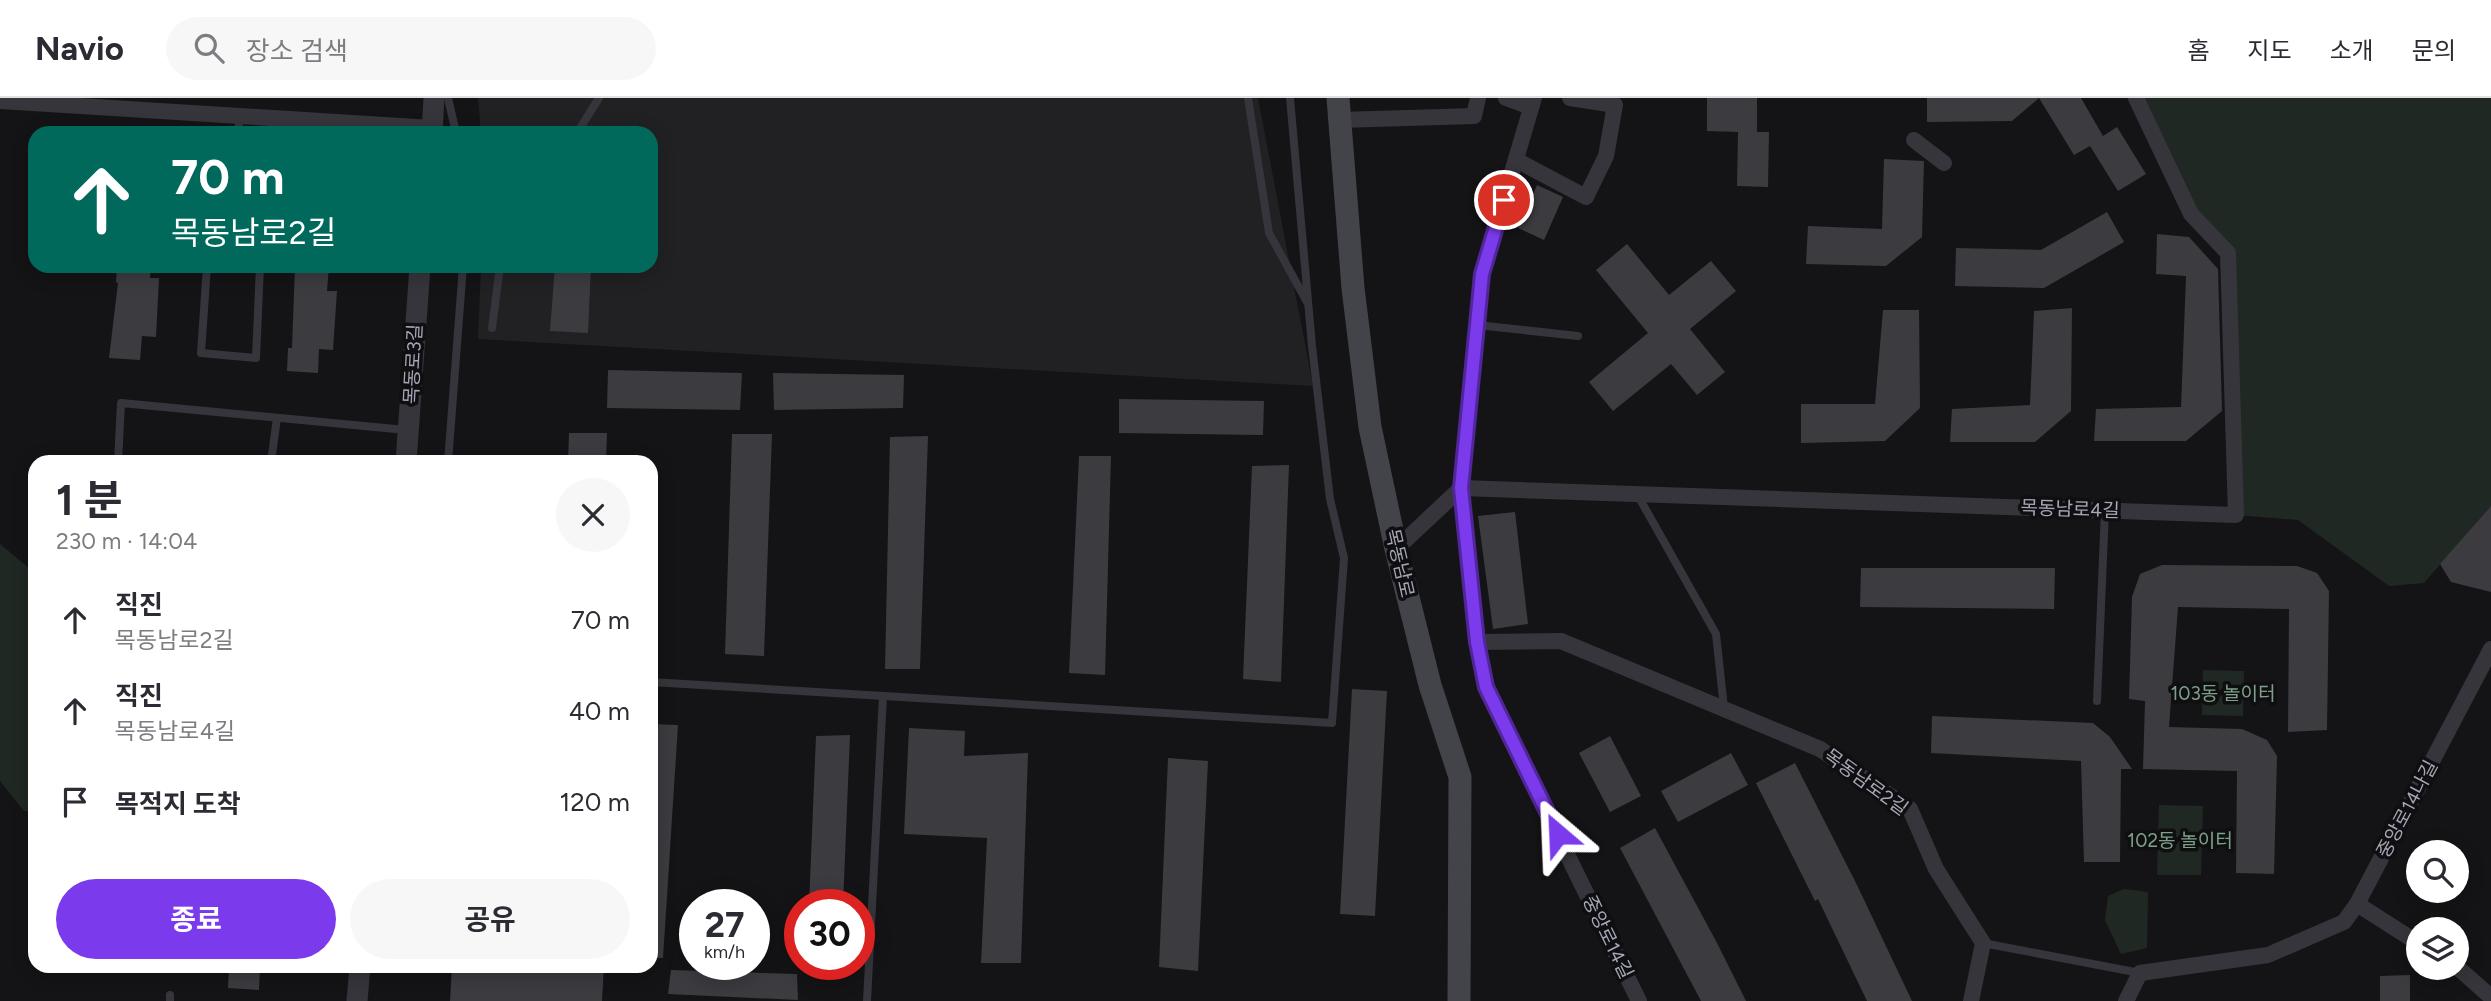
<!DOCTYPE html>
<html lang="ko">
<head>
<meta charset="utf-8">
<style>
	:root { --surface:#fff; --page:#f7f7f7; --text:#2b2b33; --muted:#7c7c81; --line:#e1e1e2; --accent:#7c3aed }
	body { margin:0; font-family:Figtree,"Noto Sans KR",sans-serif; background:var(--page); color:var(--text); height:100vh; display:flex; flex-direction:column; font-size:26px; white-space:nowrap }
	* { box-sizing:border-box; margin:0 }
	p { font-size:23px; color:var(--muted) }
	.icon { flex:none; width:38px; height:38px; fill:none; stroke:currentColor; stroke-width:2; stroke-linecap:round; stroke-linejoin:round }
	.map { position:relative; flex:1; overflow:hidden }
	.panel { position:absolute; left:28px; top:357px; width:630px; height:518px; display:flex; flex-direction:column; background:var(--surface); border-radius:21px; box-shadow:0 4px 18px #0003 }
	.panel>* { flex:none }
	.guide { position:absolute; left:28px; top:28px; width:630px; height:147px; border-radius:21px; box-shadow:0 4px 18px #0003; background:#00695c; color:#fff; overflow:hidden }
	.tools { position:absolute; left:2406px; top:742px; display:grid; gap:14px }
	.tools a { display:grid; place-items:center; width:63px; height:63px; border-radius:50%; background:var(--surface); box-shadow:0 4px 18px #0003; font-size:35px }
	.speed { position:absolute; left:679px; top:791px; display:flex; gap:14px; font-size:35px; font-weight:700; text-align:center }
	.speed>* { display:grid; place-content:center; width:91px; height:91px; border-radius:50%; background:var(--surface); box-shadow:0 4px 18px #0003; line-height:1 }
	.speed small { font-size:18px; font-weight:400 }
	.speed .limit { border:10px solid #d22; background:#fff; color:#111 }
	.pin { position:absolute; display:grid; place-items:center; width:60px; height:60px; color:#fff; margin:-30px; border:4px solid #fff; border-radius:50%; box-shadow:0 2px 7px #0007 }
	.me { position:absolute; width:77px; margin:-38px; rotate:334deg; stroke-linejoin:round; filter:drop-shadow(0 0 5px #0008) }
	.turn { display:flex; align-items:center; gap:24px; height:147px; padding:0 28px; font-size:32px }
	.turn .icon { width:91px; height:91px; stroke-width:2.5 }
	.turn b { display:block; font-size:49px; line-height:60px }
	.round { display:grid; place-items:center; flex:none; width:74px; height:74px; border-radius:37px; background:var(--page) }
	.summary { display:flex; align-items:center; justify-content:space-between; height:119px; padding:0 28px }
	h1 { font-size:42px; font-weight:700; line-height:52px }
	.action { display:flex; gap:14px; margin-top:auto; padding:14px 28px }
	.action a { flex:1; height:80px; border-radius:42px; background:var(--accent); color:#fff; font-size:28px; font-weight:700; line-height:80px; text-align:center }
	.action a+a { background:var(--page); color:var(--text) }
	ul { padding:0; list-style:none }
	li { display:flex; align-items:center; gap:21px; height:91px; padding:0 28px }
	li div { flex:1 }
	li b { display:block; font-size:26px }
	li em { font-style:normal }
	header { display:flex; align-items:center; gap:42px; box-sizing:border-box; height:98px; padding:0 35px; background:var(--surface); border-bottom:2px solid var(--line) }
	header strong { font-size:33px }
	nav { display:flex; gap:38px; margin-inline-start:auto; font-size:24px }
	.search { width:490px; height:63px; background:var(--page); display:flex; align-items:center; gap:18px; box-sizing:border-box; padding:0 24px; border-radius:38px; color:var(--muted); font-size:26px }
	.map>svg:first-child { display:block }
	.built { fill:#212023 }
	.green { fill:#202823 }
	.building { fill:#3c3b40 }
	.lines { fill:none; stroke-linecap:round; stroke-linejoin:round }
	.service { stroke:#36353b; stroke-width:8 }
	.minor { stroke:#36353b; stroke-width:16 }
	.tertiary { stroke:#36353b; stroke-width:21 }
	.secondary { stroke:#43434a; stroke-width:23 }
	.route-casing { stroke:#51269a; stroke-width:18 }
	.route { stroke:#7c3aed; stroke-width:12 }
	.labels { text-anchor:middle; dominant-baseline:central; stroke-width:7; stroke-linejoin:round; paint-order:stroke }
	.street-label { font-size:19px; fill:#a6a7b6; stroke:#0f0f11 }
	.park-label { font-size:19px; fill:#7ea089; stroke:#0f0f11 }
</style>
</head>
<body>
<header>
<strong>Navio</strong>
<div class="search"><svg class="icon" aria-label="search" viewBox="0 0 24 24"><circle cx="10" cy="10" r="6"/><path d="M15 15l6 6"/></svg>장소 검색</div>
<nav><a>홈</a><a>지도</a><a>소개</a><a>문의</a></nav>
</header>
<div class="map">
<svg width="2491" height="903" viewBox="0 0 2491 903">
	<rect width="100%" height="100%" fill="#141416"/>
	<polygon class="built" points="478,0 1258,0 1313,288 478,241 481,168 651,168 651,35 481,35"/>
	<g class="green">
		<polygon points="2136,0 2491,0 2491,408 2424,485 2389,488 2298,422 2236,417 2228,155 2191,116"/>
		<polygon points="0,446 35,475 35,663 31,713 24,713 0,683"/>
		<polygon points="2203,572 2244,573 2243,618 2202,617"/>
		<polygon points="2159,707 2203,708 2201,777 2157,777"/>
		<polygon points="2124,791 2148,794 2147,850 2121,856 2105,822 2108,798"/>
	</g>
	<g class="building">
		<polygon points="1707,0 1757,0 1757,34 1769,34 1768,89 1737,88 1738,34 1707,33"/>
		<polygon points="1927,0 2039,0 2012,23 1927,24"/>
		<polygon points="2039,0 2081,0 2103,38 2117,29 2146,76 2118,93 2090,48 2074,57"/>
		<polygon points="1884,61 1924,63 1922,139 1886,168 1806,166 1808,128 1882,131"/>
		<polygon points="1537,87 1563,99 1544,142 1518,130"/>
		<polygon points="2107,114 2124,144 2044,190 1955,188 1956,150 2041,152"/>
		<polygon points="2157,136 2189,139 2218,171 2222,313 2186,343 2094,343 2096,311 2181,309 2186,178 2156,176"/>
		<polygon points="1627,146 1669,197 1711,163 1736,193 1690,231 1725,274 1697,297 1671,266 1613,313 1589,284 1648,235 1596,172"/>
		<polygon points="117,168 151,168 150,180 159,180 156,239 142,238 140,262 109,260 118,185 116,184"/>
		<polygon points="295,168 329,168 327,193 337,193 333,252 319,251 318,275 287,273 288,250 292,250"/>
		<polygon points="555,168 591,168 588,235 550,233"/>
		<polygon points="2072,210 2071,313 2035,344 1950,344 1952,311 2030,307 2034,213"/>
		<polygon points="1883,212 1919,212 1920,310 1885,343 1801,345 1801,306 1875,306"/>
		<polygon points="608,272 742,275 740,312 607,310"/>
		<polygon points="773,275 904,277 903,310 774,312"/>
		<polygon points="1119,301 1264,303 1263,337 1119,335"/>
		<polygon points="569,335 607,335 606,364 568,364"/>
		<polygon points="732,336 772,336 764,558 725,556"/>
		<polygon points="928,338 920,571 885,571 890,339"/>
		<polygon points="1079,358 1111,358 1105,577 1069,575"/>
		<polygon points="1289,367 1281,584 1243,581 1252,368"/>
		<polygon points="2491,408 2491,494 2451,484 2440,466"/>
		<polygon points="1515,414 1528,526 1493,531 1478,418"/>
		<polygon points="2162,467 2297,468 2317,475 2329,493 2327,632 2288,634 2289,511 2178,509 2169,629 2242,631 2267,642 2277,658 2274,776 2236,775 2237,673 2143,671 2145,603 2129,601 2132,499 2140,476"/>
		<polygon points="1861,470 2055,470 2054,511 1860,509"/>
		<polygon points="1352,591 1387,593 1375,818 1340,816"/>
		<polygon points="1932,618 2093,625 2110,639 2132,671 2121,671 2120,764 2084,764 2081,663 1931,655"/>
		<polygon points="651,626 678,627 663,860 651,860"/>
		<polygon points="909,630 965,633 964,658 1028,655 1021,865 981,865 987,740 904,736"/>
		<polygon points="850,637 843,807 809,807 816,638"/>
		<polygon points="1610,638 1641,698 1610,714 1579,655"/>
		<polygon points="1731,655 1748,687 1678,724 1661,693"/>
		<polygon points="1168,660 1208,663 1198,873 1159,869"/>
		<polygon points="1795,665 1857,787 1912,903 1867,903 1818,801 1815,803 1756,685"/>
		<polygon points="1655,730 1717,845 1746,903 1701,903 1620,750"/>
		<polygon points="229,868 260,868 259,892 228,890"/>
		<polygon points="452,868 604,868 602,903 450,903"/>
		<polygon points="671,872 797,876 798,902 668,896"/>
		<polygon points="2410,877 2410,903 2380,903 2380,878"/>
	</g>
	<g class="lines">
		<g class="service">
			<polyline points="448,0 456,35"/>
			<polyline points="1248,0 1269,135 1307,204"/>
			<polyline points="238,35 240,17"/>
			<polyline points="577,35 599,0"/>
			<polyline points="207,168 201,255 256,260 260,168"/>
			<polyline points="1477,227 1578,238"/>
			<polyline points="492,230 500,168"/>
			<polyline points="118,364 121,305 406,332"/>
			<polyline points="271,364 277,320"/>
			<polyline points="448,364 463,168"/>
			<polyline points="1637,396 1716,536 1724,610"/>
			<polyline points="651,584 1332,625 1344,460 1330,401 1312,248 1290,0"/>
			<polyline points="2097,603 2105,412"/>
			<polyline points="1983,845 2140,875"/>
			<polyline points="170,903 170,897"/>
			<polyline points="867,903 883,598"/>
		</g>
		<g class="minor">
			<polyline points="1506,0 1531,9"/>
			<polyline points="1534,0 1482,176 1461,390 1477,544 1485,589 1639,903"/>
			<polyline points="0,3 432,30"/>
			<polyline points="1340,22 1474,18 1478,0"/>
			<polyline points="1914,42 1944,65"/>
			<polyline points="1516,62 1586,99 1606,58 1615,7 1570,0"/>
			<polyline points="1396,451 1461,390 2236,417 2228,155 2191,116 2136,0"/>
			<polyline points="1477,544 1561,543 1820,651 1910,711 1936,771 1983,845 1971,903"/>
			<polyline points="2357,806 2418,845"/>
			<polyline points="2457,869 2491,899"/>
			<polyline points="2126,903 2140,875 2268,857 2344,824 2357,806 2491,551"/>
		</g>
		<g class="tertiary">
			<polyline points="432,35 434,0"/>
			<polyline points="406,364 420,168"/>
			<polyline points="357,903 360,868"/>
		</g>
		<polyline class="secondary" points="1338,0 1353,190 1370,329 1396,451 1430,587 1460,679 1459,903"/>
	</g>
	<g class="lines">
		<g class="route-casing">
			<polyline id="route" points="1504,102 1482,176 1461,390 1477,544 1486,589 1558,736"/>
		</g>
		<use href="#route" class="route"/>
	</g>
	<g class="labels">
		<g class="street-label">
			<text transform="translate(413 266) rotate(-87)">목동로3길</text>
			<text transform="translate(2070 411) rotate(2)">목동남로4길</text>
			<text transform="translate(1400 465) rotate(77)">목동남로</text>
			<text transform="translate(1866 684) rotate(36)">목동남로2길</text>
			<text transform="translate(2407 711) rotate(-62)">중앙로14나길</text>
			<text transform="translate(1608 839) rotate(64)">중앙로14길</text>
		</g>
		<g class="park-label">
			<text x="2223" y="595">103동 놀이터</text>
			<text x="2180" y="742">102동 놀이터</text>
		</g>
	</g>
</svg>
<div class="tools">
<a><svg class="icon" aria-label="search" viewBox="0 0 24 24"><circle cx="10" cy="10" r="6"/><path d="M15 15l6 6"/></svg></a>
<a><svg class="icon" aria-label="layers" viewBox="0 0 24 24"><path d="M12 4l9 5-9 5-9-5zM3 14l9 5 9-5"/></svg></a>
</div>
<div class="speed"><div>27<small>km/h</small></div><div class="limit">30</div></div>
<div class="pin" style="left:1504px;top:102px;background:#d93025"><svg class="icon" aria-label="arrive" viewBox="0 0 24 24"><path d="M6 21V4h12l-3 4 3 4H6"/></svg></div>
<svg class="me" style="left:1558px;top:736px" viewBox="-20 -20 40 40"><path d="M0-17L14 15 0 8-14 15z" fill="#7c3aed" stroke="#fff" stroke-width="4"/></svg>
<div class="guide">
<div class="turn"><svg class="icon" aria-label="ahead" viewBox="0 0 24 24"><path d="M12 20V5M6 11l6-6 6 6"/></svg><div><b>70 m</b>목동남로2길</div></div>
</div>
<section class="panel">
<div class="summary"><div><h1>1 분</h1><p>230 m · 14:04</p></div><a class="round"><svg class="icon" aria-label="close" viewBox="0 0 24 24"><path d="M6 6l12 12M18 6L6 18"/></svg></a></div>
<ul>
<li><svg class="icon" aria-label="ahead" viewBox="0 0 24 24"><path d="M12 20V5M6 11l6-6 6 6"/></svg><div><b>직진</b><p>목동남로2길</p></div><em>70 m</em></li>
<li><svg class="icon" aria-label="ahead" viewBox="0 0 24 24"><path d="M12 20V5M6 11l6-6 6 6"/></svg><div><b>직진</b><p>목동남로4길</p></div><em>40 m</em></li>
<li><svg class="icon" aria-label="arrive" viewBox="0 0 24 24"><path d="M6 21V4h12l-3 4 3 4H6"/></svg><div><b>목적지 도착</b></div><em>120 m</em></li>
</ul>
<div class="action"><a>종료</a><a>공유</a></div>
</section>
</div>
</body>
</html>
